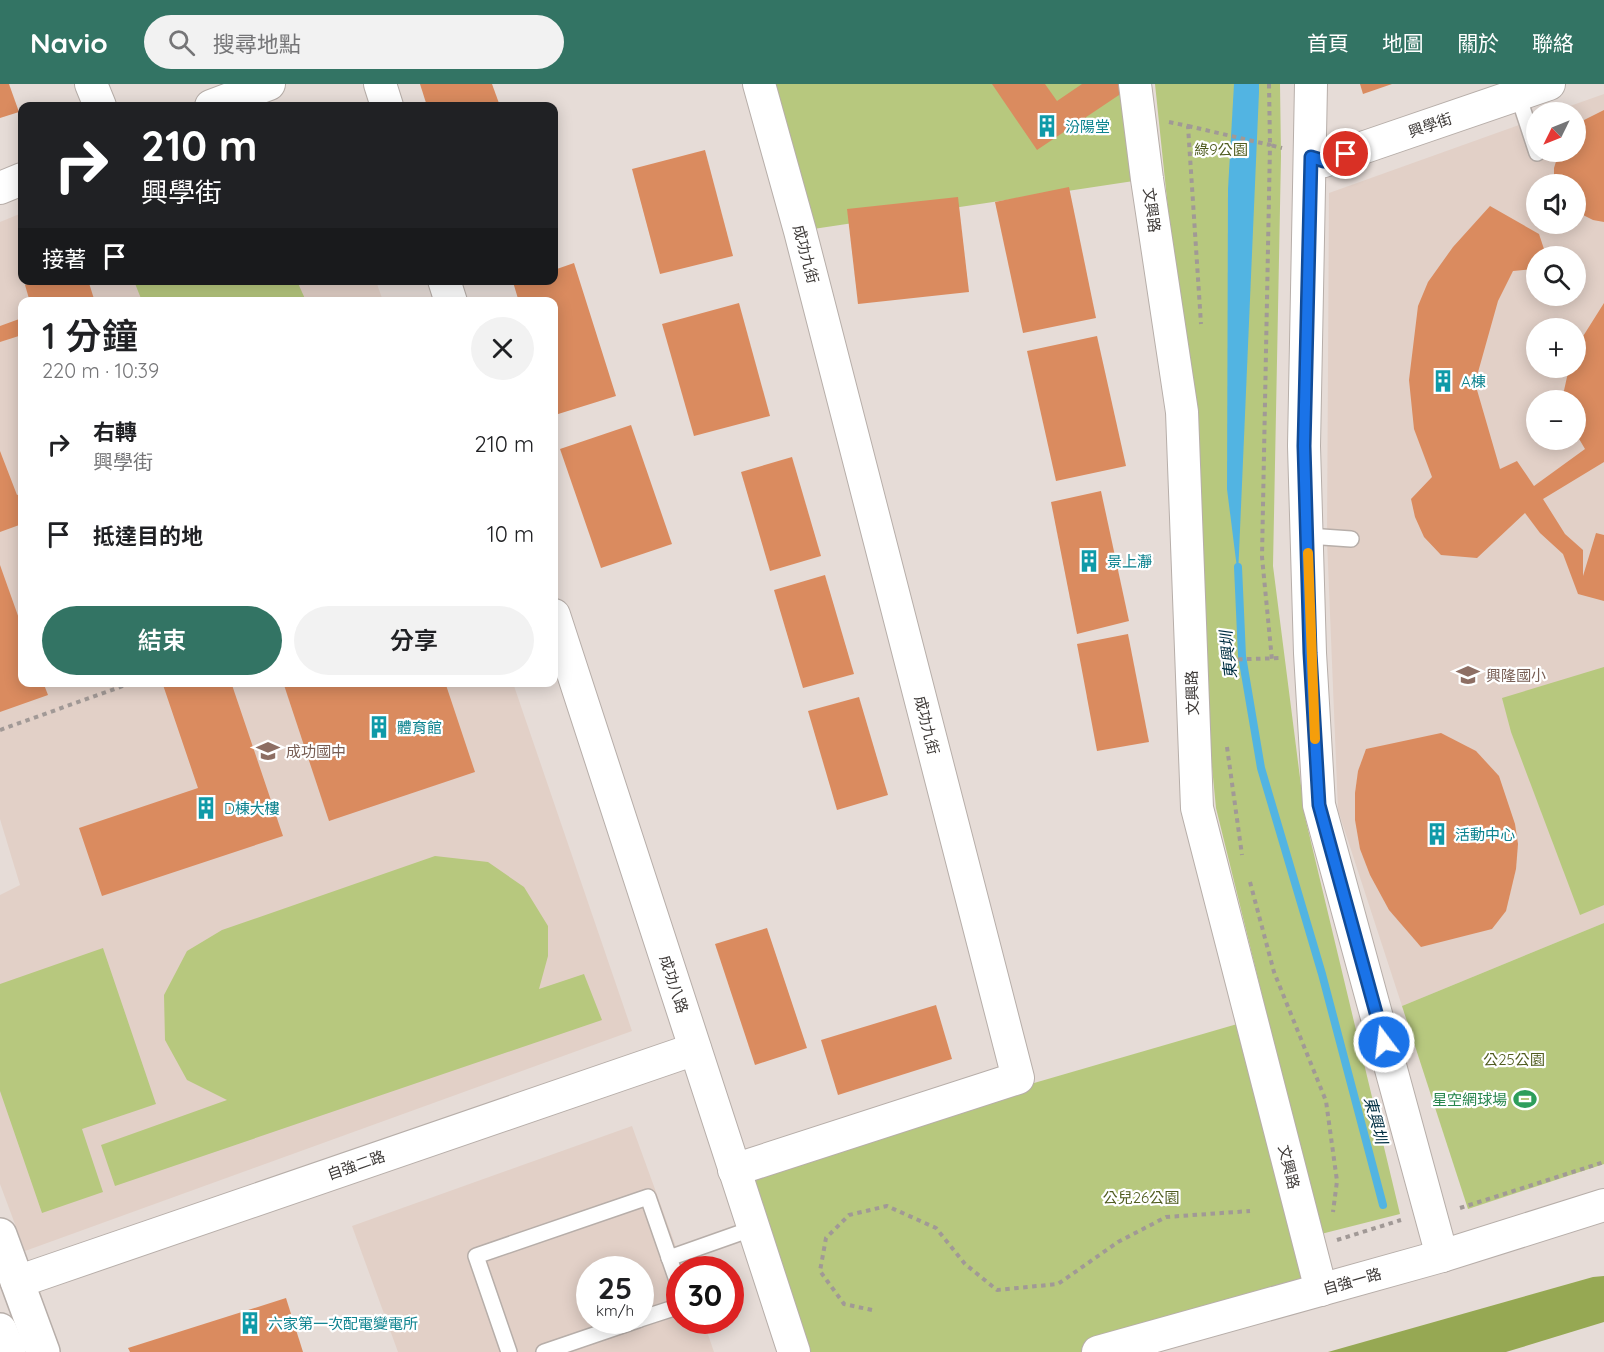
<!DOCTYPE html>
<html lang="zh-TW">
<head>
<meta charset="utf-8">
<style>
	:root { --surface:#fff; --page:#f2f2f2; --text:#202124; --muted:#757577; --accent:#337464 }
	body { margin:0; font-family:Quicksand,"Noto Sans TC",sans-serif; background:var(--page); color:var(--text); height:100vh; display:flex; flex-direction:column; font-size:22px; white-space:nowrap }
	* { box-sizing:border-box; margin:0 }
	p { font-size:20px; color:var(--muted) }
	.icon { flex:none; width:33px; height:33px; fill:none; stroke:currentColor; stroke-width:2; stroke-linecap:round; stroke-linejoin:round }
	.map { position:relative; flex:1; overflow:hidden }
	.details { position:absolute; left:18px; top:213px; width:540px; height:390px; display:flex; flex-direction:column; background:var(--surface); border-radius:12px; box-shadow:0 3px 15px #0003 }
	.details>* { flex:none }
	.banner { position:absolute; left:18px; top:18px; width:540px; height:183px; border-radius:12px; box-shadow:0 3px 15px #0003; background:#202124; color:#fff; overflow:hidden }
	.needle { width:39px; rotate:227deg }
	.tools { position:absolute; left:1526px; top:18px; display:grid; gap:12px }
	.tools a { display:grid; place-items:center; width:60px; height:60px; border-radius:50%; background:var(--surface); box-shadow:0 3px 15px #0003; font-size:30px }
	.speed { position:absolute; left:576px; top:1172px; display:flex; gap:12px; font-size:30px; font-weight:700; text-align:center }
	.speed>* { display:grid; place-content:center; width:78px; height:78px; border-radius:50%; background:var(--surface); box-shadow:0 3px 15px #0003; line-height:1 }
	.speed small { font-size:15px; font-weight:400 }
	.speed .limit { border:9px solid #d22; background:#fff; color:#111 }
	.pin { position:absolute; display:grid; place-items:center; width:51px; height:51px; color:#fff; margin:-26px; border:3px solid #fff; border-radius:50%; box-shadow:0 2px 6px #0007 }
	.me { position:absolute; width:66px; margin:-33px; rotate:345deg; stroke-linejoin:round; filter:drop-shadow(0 0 4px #0008) }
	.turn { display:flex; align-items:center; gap:21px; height:126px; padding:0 24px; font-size:27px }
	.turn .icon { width:78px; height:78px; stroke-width:2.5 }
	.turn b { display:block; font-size:42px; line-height:51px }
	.then { display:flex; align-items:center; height:57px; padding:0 24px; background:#0003; gap:12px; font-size:22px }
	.round { display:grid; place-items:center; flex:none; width:63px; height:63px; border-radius:32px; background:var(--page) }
	.overview { display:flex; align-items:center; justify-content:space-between; height:102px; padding:0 24px }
	h1 { font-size:36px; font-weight:600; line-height:45px }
	.button { display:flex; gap:12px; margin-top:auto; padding:12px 24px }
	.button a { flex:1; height:69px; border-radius:36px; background:var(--accent); color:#fff; font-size:24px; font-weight:600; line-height:69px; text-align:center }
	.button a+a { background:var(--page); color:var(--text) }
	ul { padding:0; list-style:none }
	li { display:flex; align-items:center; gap:18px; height:90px; padding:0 24px }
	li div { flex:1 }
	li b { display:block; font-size:22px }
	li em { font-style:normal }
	header { display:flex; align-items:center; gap:36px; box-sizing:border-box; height:84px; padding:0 30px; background:var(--accent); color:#fff }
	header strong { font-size:28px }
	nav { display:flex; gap:33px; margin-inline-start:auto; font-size:21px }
	.search { width:420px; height:54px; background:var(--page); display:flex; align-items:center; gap:15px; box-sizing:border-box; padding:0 21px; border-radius:33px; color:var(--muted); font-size:22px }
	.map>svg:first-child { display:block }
	.built { fill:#e2d0c7; fill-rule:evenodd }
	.green { fill:#b7c87e }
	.forest { fill:#96a853 }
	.water { fill:#52b4e2 }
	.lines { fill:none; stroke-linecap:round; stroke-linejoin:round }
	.stream { stroke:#52b4e2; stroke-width:8 }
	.building { fill:#da8b5f }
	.service-casing { stroke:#b7aea9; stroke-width:18 }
	.minor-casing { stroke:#b7aea9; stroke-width:34 }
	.tertiary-casing { stroke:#b7aea9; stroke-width:36 }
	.path { stroke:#a19996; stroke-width:4; stroke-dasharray:4.5 4.5; stroke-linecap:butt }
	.service { stroke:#fff; stroke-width:15 }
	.minor { stroke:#fff; stroke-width:32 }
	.tertiary { stroke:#fff; stroke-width:33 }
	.route-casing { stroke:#114b97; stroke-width:15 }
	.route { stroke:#1a73e8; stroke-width:10 }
	.slow { stroke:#f59e0b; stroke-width:10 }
	.labels { text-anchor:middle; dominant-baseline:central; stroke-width:4.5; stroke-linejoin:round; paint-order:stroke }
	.street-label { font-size:15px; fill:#3e3a38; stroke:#fff }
	.culture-label { font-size:15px; fill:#0d838f; stroke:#fff; text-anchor:start }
	.park-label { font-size:15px; fill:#505c1f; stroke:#fff }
	.education-label { font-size:15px; fill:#785e54; stroke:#fff; text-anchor:start }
	.leisure-label { font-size:15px; fill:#27864d; stroke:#fff; text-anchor:end }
	.water-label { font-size:16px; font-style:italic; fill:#012f42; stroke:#fff }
</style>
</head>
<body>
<header>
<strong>Navio</strong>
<div class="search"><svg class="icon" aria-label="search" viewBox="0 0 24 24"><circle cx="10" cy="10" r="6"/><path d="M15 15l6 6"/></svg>搜尋地點</div>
<nav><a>首頁</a><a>地圖</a><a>關於</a><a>聯絡</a></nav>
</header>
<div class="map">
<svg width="1604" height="1268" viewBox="0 0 1604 1268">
	<rect width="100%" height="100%" fill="#e6dcd7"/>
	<g class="built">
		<path d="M 1604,10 L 1604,839 L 1402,922 L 1338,726 L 1327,456 L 1329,109 L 1536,35 L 1536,68 L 1575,68 L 1575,28 L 1553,28 ZM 1536,100 L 1575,100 L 1575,140 L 1536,140 ZM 1536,172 L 1575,172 L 1575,212 L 1536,212 ZM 1536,244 L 1575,244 L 1575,284 L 1536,284 ZM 1536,316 L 1575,316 L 1575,356 L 1536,356 Z"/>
		<polygon points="22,129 22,196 376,197 383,217 22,218 22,598 513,599 632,947 25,1167 0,1100 0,811 20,801 0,735 0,138"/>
		<path d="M 632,1042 L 684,1185 L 680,1185 L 680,1236 L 703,1236 L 714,1268 L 398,1268 L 352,1142 ZM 590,1185 L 640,1185 L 640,1236 L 590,1236 Z"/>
	</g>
	<g class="green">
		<polygon points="759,0 1135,0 1147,95 800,147"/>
		<polygon points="1155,0 1280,0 1281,72 1273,482 1305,733 1400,1130 1321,1150 1216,724 1199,549 1194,374"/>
		<polygon points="134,197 297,197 306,217 142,217"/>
		<polygon points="1604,583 1604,821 1580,831 1511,648 1502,614"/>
		<polygon points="435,772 488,778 524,803 548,842 548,872 539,905 584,890 602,936 115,1102 101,1061 227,1016 187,996 165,956 164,911 187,867 222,846"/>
		<polygon points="1604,839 1604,1080 1468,1125 1402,922"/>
		<polygon points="103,864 156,1020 82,1045 103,1108 42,1129 0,1007 0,900"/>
		<polygon points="1251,936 1321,1206 1098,1268 794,1268 734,1086"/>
	</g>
	<polygon class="forest" points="1604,1192 1604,1238 1506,1268 1328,1268 1593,1193"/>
	<polygon class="water" points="1234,0 1259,0 1259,8 1238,492 1227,405 1228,105"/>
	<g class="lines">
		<polyline class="stream" points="1238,483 1242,572 1261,684 1322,890 1383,1121"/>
	</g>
	<g class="building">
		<polygon points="0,0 9,0 19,28 0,34"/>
		<polygon points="420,0 492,0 500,22 427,22"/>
		<polygon points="992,0 1045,0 1057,17 1082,0 1120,0 1125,7 1037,66"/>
		<polygon points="1360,0 1392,0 1363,10"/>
		<polygon points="1604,26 1604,138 1593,136 1575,127 1575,100 1554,100 1554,84 1559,68 1575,68 1575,45 1580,38"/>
		<polygon points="705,66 733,172 660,190 632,85"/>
		<polygon points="1069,103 1096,234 1023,249 995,118"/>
		<polygon points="958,113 969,208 858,220 847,125"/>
		<polygon points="1490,122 1539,150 1545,168 1542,172 1536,172 1536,181 1533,185 1513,187 1498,217 1475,299 1500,385 1517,377 1534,402 1585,365 1575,348 1575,316 1565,316 1563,311 1569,284 1575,284 1575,265 1604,219 1604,378 1543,415 1565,450 1583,466 1583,492 1596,449 1604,451 1604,517 1578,510 1563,470 1540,449 1525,429 1477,474 1441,471 1424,453 1415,433 1411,415 1432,393 1414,345 1409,296 1418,222 1428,198 1453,163"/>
		<polygon points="574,179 616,312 555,331 554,218 519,218 513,198 519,196 554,196 554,186"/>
		<polygon points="38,196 88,196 95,218 30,218 25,201"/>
		<polygon points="739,219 770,332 694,352 662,240"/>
		<polygon points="22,234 22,251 0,258 0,242"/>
		<polygon points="1097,252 1126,382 1056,397 1027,267"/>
		<polygon points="631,341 672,460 601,484 560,365"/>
		<polygon points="0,367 17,411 22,409 22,440 0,448"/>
		<polygon points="792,373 821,472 770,487 741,388"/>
		<polygon points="1101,407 1129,537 1077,550 1051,418"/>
		<polygon points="0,481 22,543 22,598 43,598 48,611 0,628"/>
		<polygon points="825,491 854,590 803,604 774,506"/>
		<polygon points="1128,550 1149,658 1097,667 1077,560"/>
		<polygon points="162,598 231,598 283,752 102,812 79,744 198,704"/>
		<polygon points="283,598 445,598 475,688 329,737"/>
		<polygon points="859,613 888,711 837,726 808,627"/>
		<polygon points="1441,649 1476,667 1499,692 1515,740 1518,760 1516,785 1506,827 1492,845 1421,863 1389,826 1370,791 1360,765 1355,736 1355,709 1358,687 1366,665"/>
		<polygon points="767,844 807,964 755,981 715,860"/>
		<polygon points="936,921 952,975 838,1011 821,956"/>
		<polygon points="286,1214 303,1268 130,1268 128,1264"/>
	</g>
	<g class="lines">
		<g class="service-casing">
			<g id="service">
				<polyline points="1518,11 1537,69"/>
				<polyline points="1308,452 1351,455"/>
				<polyline points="669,1174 754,1144"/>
				<polyline points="640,1235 680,1222"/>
				<polyline points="509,1268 476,1172 648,1113 680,1205"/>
				<polyline points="544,1268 638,1236"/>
			</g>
		</g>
		<g class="minor-casing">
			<g id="minor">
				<polyline points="91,0 100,22"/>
				<polyline points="380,0 387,22"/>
				<polyline points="1135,0 1147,95 1182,328 1197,724 1321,1206"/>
				<polyline points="1311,0 1304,362 1310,569 1319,721 1442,1172"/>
				<polyline points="211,22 269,0"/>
				<polyline points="1311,73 1324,77 1549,0"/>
				<polyline points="0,104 22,95"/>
				<polyline points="444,196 451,218"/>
				<polyline points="554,531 794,1268"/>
				<polyline points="734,1086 1018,994 800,147 759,0"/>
				<polyline points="17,1198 695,965"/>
				<polyline points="1098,1268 1442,1172 1604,1121"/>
			</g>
		</g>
		<g class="tertiary-casing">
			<g id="tertiary">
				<polyline points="0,1151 43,1268"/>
				<polyline points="0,1246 9,1268"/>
			</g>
		</g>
		<g class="path">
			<polyline points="1269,0 1270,61 1282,64"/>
			<polyline points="1169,38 1188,42 1201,240"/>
			<polyline points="1188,42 1270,61 1262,473 1272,576"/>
			<polyline points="1220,576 1281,574"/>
			<polyline points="0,646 134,598"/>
			<polyline points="1227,663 1242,771"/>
			<polyline points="1250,798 1274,888 1326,1017 1337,1097 1333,1128"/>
			<polyline points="1460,1124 1604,1078"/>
			<polyline points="1337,1156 1401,1136"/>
			<polyline points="872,1226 844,1220 820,1187 826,1154 849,1131 887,1122 936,1144 965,1180 997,1206 1058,1200 1118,1158 1166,1133 1250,1127"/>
		</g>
		<use href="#service" class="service"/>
		<use href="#minor" class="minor"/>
		<use href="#tertiary" class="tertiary"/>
	</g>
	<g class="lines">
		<g class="route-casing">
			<polyline id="route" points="1346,70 1324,77 1311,73 1304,362 1310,569 1319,721 1384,958"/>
		</g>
		<use href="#route" class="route"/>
		<polyline class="slow" points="1308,469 1315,655"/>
	</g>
	<defs>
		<g id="building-bare" transform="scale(1.8)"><path d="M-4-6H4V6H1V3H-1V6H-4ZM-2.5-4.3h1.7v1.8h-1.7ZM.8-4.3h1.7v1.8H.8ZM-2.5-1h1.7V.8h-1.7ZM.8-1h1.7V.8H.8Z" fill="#0f9aa8" stroke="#fff" stroke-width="2.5" paint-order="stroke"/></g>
		<g id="school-bare" transform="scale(1.8)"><path d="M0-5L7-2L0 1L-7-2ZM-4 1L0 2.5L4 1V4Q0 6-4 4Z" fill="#8d6e63" stroke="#fff" stroke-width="2.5" paint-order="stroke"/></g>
		<g id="stadium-bare" transform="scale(1.8)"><path d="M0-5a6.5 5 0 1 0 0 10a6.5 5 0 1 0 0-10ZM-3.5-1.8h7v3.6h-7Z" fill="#2e9e5b" stroke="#fff" stroke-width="2.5" paint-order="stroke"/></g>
	</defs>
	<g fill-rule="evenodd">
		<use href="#building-bare" x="1047" y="42"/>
		<use href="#building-bare" x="1443" y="297"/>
		<use href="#building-bare" x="1089" y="477"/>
		<use href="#school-bare" x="1468" y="591"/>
		<use href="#building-bare" x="379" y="643"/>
		<use href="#school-bare" x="268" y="667"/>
		<use href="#building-bare" x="206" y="724"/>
		<use href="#building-bare" x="1437" y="750"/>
		<use href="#stadium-bare" x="1525" y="1015"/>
		<use href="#building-bare" x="250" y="1239"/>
	</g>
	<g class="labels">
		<g class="street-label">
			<text transform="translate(1430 41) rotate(-19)">興學街</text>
			<text transform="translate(1152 126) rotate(82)">文興路</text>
			<text transform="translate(806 170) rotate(75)">成功九街</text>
			<text transform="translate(1192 609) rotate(-92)">文興路</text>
			<text transform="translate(927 641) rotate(76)">成功九街</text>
			<text transform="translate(674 900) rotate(72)">成功八路</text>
			<text transform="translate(356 1081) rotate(-19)">自強二路</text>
			<text transform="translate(1289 1083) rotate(76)">文興路</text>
			<text transform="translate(1352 1197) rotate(-16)">自強一路</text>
		</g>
		<g class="culture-label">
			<text x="1065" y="42">汾陽堂</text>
			<text x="1461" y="297">A棟</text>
			<text x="1107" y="477">景上瀞</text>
			<text x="397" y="643">體育館</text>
			<text x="224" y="724">D棟大樓</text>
			<text x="1455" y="750">活動中心</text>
			<text x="268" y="1239">六家第一次配電變電所</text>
		</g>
		<g class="park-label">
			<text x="1221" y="65">綠9公園</text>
			<text x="1514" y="975">公25公園</text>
			<text x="1141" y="1113">公兒26公園</text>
		</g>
		<g class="education-label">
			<text x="1486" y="591">興隆國小</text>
			<text x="286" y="667">成功國中</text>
		</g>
		<g class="leisure-label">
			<text x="1507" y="1015">星空網球場</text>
		</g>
		<g class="water-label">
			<text transform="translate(1228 571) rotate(-96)">東興圳</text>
			<text transform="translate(1376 1036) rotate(75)">東興圳</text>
		</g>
	</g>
</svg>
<div class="tools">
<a><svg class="needle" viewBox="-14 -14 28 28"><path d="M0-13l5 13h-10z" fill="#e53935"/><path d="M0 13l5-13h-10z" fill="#757577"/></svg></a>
<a><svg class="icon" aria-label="sound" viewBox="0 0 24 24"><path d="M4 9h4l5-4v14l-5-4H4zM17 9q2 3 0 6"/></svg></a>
<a><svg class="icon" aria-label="search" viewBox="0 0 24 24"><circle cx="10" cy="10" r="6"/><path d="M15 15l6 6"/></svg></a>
<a>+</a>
<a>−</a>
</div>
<div class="speed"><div>25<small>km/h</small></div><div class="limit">30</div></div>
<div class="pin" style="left:1346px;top:70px;background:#d93025"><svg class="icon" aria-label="arrive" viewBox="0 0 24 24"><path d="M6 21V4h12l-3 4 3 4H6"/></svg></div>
<svg class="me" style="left:1384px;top:958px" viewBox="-20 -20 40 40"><circle r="17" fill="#1a73e8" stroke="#fff" stroke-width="3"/><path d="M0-11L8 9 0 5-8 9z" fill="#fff"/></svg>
<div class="banner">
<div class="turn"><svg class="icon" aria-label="right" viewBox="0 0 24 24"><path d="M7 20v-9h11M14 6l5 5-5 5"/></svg><div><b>210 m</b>興學街</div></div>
<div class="then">接著<svg class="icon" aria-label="arrive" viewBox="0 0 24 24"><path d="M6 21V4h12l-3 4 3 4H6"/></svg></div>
</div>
<section class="details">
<div class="overview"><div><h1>1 分鐘</h1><p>220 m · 10:39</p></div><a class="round"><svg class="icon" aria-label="close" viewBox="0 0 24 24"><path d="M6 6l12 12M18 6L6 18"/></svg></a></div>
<ul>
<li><svg class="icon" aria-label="right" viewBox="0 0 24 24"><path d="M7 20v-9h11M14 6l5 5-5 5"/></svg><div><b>右轉</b><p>興學街</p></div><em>210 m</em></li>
<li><svg class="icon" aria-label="arrive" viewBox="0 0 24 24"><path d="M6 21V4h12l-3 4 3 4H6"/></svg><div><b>抵達目的地</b></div><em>10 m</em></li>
</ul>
<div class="button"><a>結束</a><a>分享</a></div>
</section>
</div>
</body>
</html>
